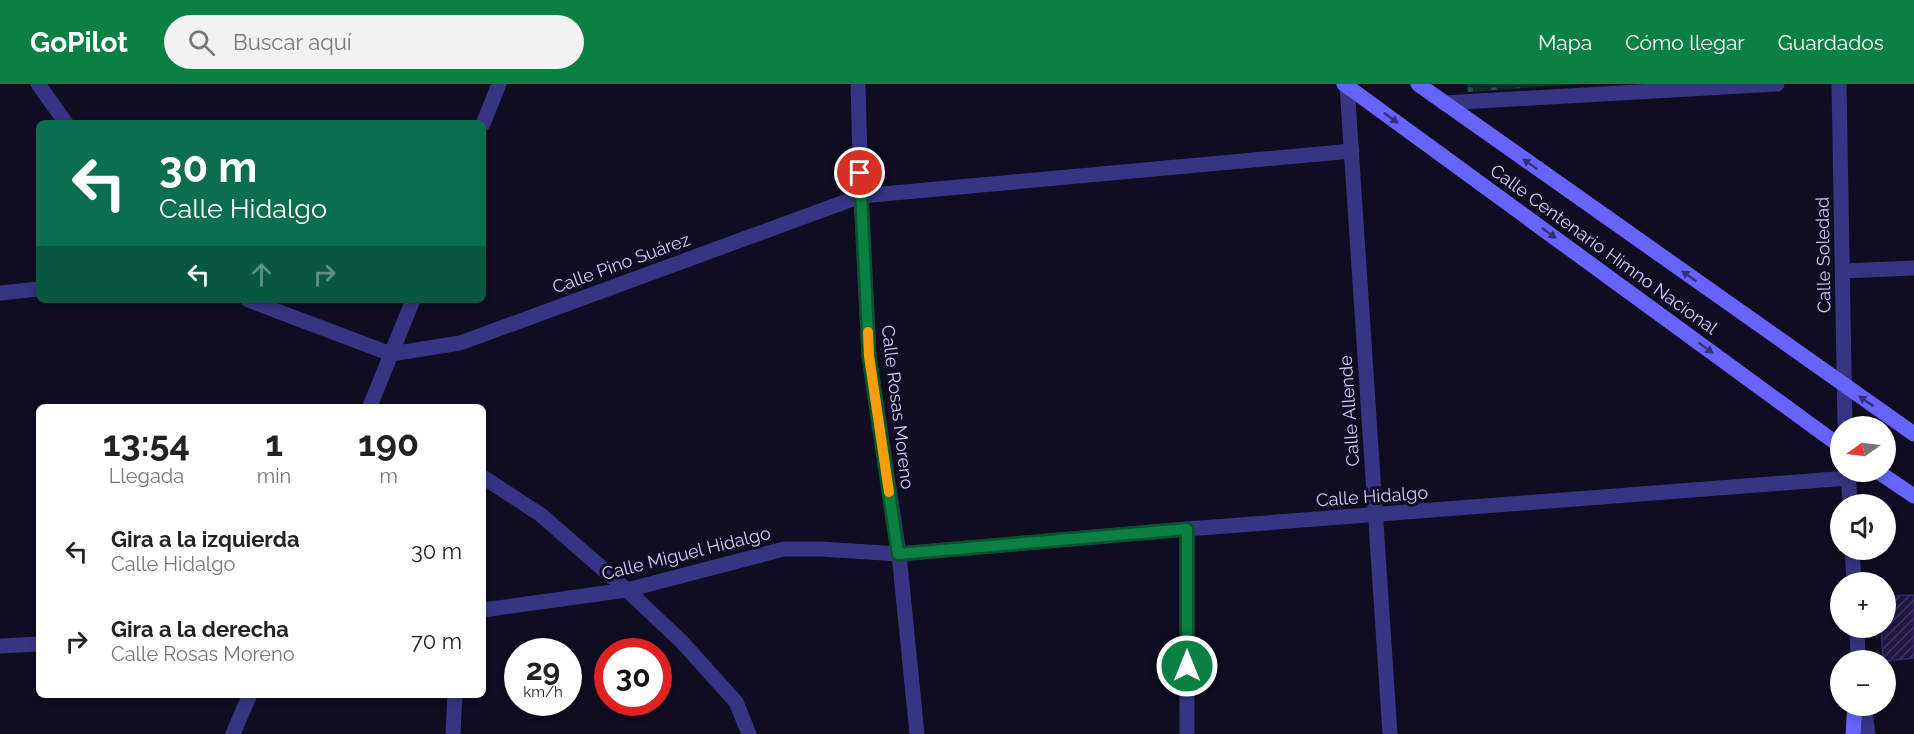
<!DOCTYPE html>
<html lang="es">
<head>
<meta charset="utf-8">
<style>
	:root { --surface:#fff; --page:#f2f2f2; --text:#222; --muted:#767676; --accent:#0b8043 }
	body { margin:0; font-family:Raleway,sans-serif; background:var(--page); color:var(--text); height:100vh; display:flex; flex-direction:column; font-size:22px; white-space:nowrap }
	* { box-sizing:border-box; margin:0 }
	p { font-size:20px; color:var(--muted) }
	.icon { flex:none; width:33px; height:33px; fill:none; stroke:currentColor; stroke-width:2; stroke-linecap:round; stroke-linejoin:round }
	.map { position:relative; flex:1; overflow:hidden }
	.panel { position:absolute; left:36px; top:320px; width:450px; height:294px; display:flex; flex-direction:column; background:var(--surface); border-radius:9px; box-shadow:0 3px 9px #0003 }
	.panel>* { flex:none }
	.guide { position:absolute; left:36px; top:36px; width:450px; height:183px; border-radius:9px; box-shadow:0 3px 9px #0003; background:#0b6e4f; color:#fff; overflow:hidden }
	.needle { width:39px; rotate:256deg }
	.buttons { position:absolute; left:1830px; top:332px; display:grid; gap:12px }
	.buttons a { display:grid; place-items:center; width:66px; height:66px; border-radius:50%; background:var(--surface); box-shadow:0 3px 9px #0003; font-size:30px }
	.speed { position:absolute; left:504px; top:554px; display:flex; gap:12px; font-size:30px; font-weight:700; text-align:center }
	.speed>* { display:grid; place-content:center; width:78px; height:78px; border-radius:50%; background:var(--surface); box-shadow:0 3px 9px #0003; line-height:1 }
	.speed small { font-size:15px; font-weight:400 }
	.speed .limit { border:9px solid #d22; background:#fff; color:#111 }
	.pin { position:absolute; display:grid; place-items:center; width:51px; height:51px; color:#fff; margin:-26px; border:3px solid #fff; border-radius:50%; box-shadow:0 2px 6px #0007 }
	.me { position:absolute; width:66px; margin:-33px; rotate:0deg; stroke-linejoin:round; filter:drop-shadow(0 0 4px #0008) }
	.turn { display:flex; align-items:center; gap:21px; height:126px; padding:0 24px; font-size:27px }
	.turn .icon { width:78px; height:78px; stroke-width:2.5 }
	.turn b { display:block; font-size:42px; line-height:51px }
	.lanes { display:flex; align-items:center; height:57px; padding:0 24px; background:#0003; justify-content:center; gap:30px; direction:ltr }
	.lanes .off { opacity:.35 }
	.eta { display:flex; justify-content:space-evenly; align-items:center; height:102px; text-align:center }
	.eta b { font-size:36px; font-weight:700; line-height:42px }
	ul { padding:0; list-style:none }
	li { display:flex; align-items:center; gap:18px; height:90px; padding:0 24px }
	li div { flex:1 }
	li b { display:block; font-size:22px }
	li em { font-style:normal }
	header { display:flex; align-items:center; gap:36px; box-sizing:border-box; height:84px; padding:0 30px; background:var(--accent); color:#fff }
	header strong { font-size:28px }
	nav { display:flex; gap:33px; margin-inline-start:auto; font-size:21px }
	.search { width:420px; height:54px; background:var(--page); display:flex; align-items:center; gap:15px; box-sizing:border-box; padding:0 21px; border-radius:33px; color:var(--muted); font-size:22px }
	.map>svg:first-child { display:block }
	.cemetery { fill:url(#cemetery-stones) }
	.building { fill:url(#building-hatch); stroke:#362871; stroke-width:1.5 }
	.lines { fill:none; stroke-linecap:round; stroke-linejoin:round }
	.street { stroke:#373483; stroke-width:15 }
	.secondary { stroke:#6763ff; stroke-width:15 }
	.oneway { fill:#332f7a }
	.route-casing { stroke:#07532c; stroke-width:15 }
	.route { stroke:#0b8043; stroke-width:10 }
	.slow { stroke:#f59e0b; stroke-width:10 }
	.labels { text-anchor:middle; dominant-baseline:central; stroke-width:6; stroke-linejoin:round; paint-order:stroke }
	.street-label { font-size:18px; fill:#d2ccff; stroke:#100c21 }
</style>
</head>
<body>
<header>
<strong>GoPilot</strong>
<div class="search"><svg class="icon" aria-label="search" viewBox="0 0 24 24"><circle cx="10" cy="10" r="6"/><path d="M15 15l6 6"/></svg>Buscar aquí</div>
<nav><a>Mapa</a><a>Cómo llegar</a><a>Guardados</a></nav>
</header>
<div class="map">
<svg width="1914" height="650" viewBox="0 0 1914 650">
	<defs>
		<pattern id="cemetery-stones" width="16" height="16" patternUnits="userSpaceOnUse" patternTransform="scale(1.5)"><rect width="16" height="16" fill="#0f2c2b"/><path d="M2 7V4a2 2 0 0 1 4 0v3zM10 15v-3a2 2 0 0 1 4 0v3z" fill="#31494b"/></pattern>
		<pattern id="building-hatch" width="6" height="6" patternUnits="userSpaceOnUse" patternTransform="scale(1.5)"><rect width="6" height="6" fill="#201743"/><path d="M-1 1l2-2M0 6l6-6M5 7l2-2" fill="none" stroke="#40385f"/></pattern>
	</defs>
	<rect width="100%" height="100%" fill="#100c21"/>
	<polygon class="cemetery" points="1467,0 1579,0 1468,8"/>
	<polygon class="building" points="1914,511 1914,574 1886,577 1883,576 1881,543 1886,543 1886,512"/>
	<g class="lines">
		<g class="street">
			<polyline points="38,0 66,39"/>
			<polyline points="858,0 861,112 869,272 899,470 917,650"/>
			<polyline points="1839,0 1845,342"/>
			<polyline points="1347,2 1390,650"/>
			<polyline points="1444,19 1777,0"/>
			<polyline points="483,40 499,0"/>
			<polyline points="1843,187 1914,184"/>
			<polyline points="0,209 39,205"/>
			<polyline points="248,216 391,270 460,259 861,112 1352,67"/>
			<polyline points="370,322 413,216"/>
			<polyline points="1848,387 1850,420"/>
			<polyline points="483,393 541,431 627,506 682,558 736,618 749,650"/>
			<polyline points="1187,445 1187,650"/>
			<polyline points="1852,465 1854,498"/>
			<polyline points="483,526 627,506 784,465 821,465 899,470 1187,445 1848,394"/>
			<polyline points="1857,543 1858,576"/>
			<polyline points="0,562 39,560"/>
			<polyline points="1864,621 1868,650"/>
			<polyline points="233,650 250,610"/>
			<polyline points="453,650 455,610"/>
		</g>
		<g class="secondary">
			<polyline points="1344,0 1840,362"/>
			<polyline points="1418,0 1914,350"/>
			<polyline points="1877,387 1914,412"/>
			<polyline points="1853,650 1855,621"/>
		</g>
	</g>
	<defs><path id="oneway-solid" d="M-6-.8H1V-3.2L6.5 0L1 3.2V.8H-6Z" transform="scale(1.5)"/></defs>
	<g class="oneway">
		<use href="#oneway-solid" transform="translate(1391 34) rotate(36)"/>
		<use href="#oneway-solid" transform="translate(1530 80) rotate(-145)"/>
		<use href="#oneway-solid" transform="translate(1549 149) rotate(36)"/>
		<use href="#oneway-solid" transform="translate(1689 192) rotate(-145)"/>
		<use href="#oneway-solid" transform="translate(1706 264) rotate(36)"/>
		<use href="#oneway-solid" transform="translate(1866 317) rotate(-146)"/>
	</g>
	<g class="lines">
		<g class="route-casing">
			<polyline id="route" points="860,89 869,272 898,470 1187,445 1187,582"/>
		</g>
		<use href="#route" class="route"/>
		<polyline class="slow" points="868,248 869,272 889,408"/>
	</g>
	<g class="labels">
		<g class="street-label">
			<text transform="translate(1604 165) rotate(36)">Calle Centenario Himno Nacional</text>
			<text transform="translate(1823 171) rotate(-91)">Calle Soledad</text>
			<text transform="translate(621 179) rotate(-20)">Calle Pino Suárez</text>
			<text transform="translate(898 323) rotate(83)">Calle Rosas Moreno</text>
			<text transform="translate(1349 327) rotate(-94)">Calle Allende</text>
			<text transform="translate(1372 412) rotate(-4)">Calle Hidalgo</text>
			<text transform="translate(686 469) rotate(-14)">Calle Miguel Hidalgo</text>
		</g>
	</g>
</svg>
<div class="buttons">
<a><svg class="needle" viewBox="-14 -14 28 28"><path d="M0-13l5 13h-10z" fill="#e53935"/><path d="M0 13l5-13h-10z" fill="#767676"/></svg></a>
<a><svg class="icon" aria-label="sound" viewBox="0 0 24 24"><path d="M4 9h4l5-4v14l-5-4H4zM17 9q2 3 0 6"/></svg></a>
<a>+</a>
<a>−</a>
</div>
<div class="speed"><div>29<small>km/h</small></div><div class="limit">30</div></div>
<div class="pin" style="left:860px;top:89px;background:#d93025"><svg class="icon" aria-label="arrive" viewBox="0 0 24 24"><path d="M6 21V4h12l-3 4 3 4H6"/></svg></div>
<svg class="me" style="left:1187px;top:582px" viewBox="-20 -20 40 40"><circle r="17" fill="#0b8043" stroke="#fff" stroke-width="3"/><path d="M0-11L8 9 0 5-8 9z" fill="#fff"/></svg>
<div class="guide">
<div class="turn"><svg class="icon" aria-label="left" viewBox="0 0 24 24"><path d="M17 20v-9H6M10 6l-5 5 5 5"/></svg><div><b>30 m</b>Calle Hidalgo</div></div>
<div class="lanes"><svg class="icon" aria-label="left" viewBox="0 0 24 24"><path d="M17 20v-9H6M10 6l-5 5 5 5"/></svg><svg class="icon off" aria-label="ahead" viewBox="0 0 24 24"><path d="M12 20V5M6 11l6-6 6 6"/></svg><svg class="icon off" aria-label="right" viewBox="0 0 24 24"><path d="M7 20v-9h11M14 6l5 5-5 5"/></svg></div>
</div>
<section class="panel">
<div class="eta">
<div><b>13:54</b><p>Llegada</p></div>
<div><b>1</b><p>min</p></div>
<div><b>190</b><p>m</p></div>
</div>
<ul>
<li><svg class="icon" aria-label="left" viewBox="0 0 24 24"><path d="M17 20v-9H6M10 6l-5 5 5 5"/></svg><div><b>Gira a la izquierda</b><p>Calle Hidalgo</p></div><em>30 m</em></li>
<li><svg class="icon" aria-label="right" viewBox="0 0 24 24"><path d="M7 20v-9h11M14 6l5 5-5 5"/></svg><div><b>Gira a la derecha</b><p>Calle Rosas Moreno</p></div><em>70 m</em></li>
</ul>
</section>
</div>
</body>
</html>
